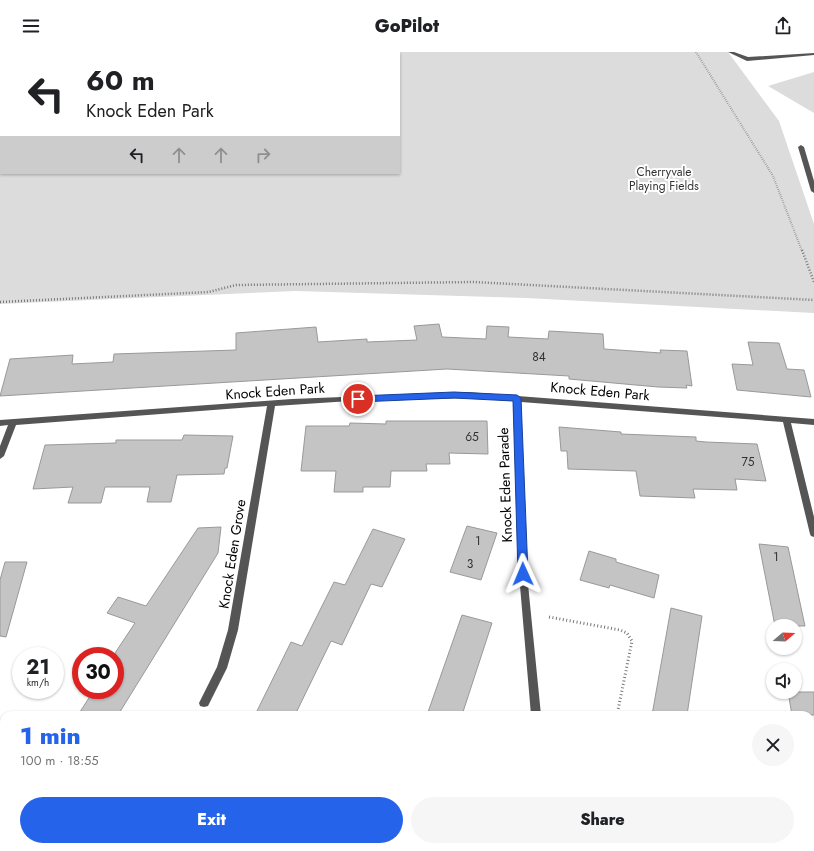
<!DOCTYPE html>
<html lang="en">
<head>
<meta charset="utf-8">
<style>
	:root { --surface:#fff; --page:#f6f6f6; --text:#202124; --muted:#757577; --accent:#2563eb }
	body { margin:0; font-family:Jost,sans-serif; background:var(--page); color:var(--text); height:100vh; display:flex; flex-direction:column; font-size:15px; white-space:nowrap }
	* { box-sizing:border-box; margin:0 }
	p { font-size:13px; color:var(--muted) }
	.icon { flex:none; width:22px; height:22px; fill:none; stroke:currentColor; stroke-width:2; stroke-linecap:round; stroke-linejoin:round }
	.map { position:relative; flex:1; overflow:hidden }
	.sheet { position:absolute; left:0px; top:659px; width:814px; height:140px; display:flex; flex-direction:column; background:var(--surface); border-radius:12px 12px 0 0; box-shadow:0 1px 3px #0004 }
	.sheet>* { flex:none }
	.guide { position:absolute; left:0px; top:0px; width:400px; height:122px; box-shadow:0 1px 3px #0004; background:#fff; color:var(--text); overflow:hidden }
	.needle { width:26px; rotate:71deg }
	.buttons { position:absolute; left:766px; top:567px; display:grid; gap:8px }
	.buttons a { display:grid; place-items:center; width:36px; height:36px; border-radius:50%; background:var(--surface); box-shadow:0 1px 3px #0004; font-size:20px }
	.speed { position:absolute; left:12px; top:595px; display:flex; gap:8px; font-size:20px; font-weight:700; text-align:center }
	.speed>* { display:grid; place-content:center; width:52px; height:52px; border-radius:50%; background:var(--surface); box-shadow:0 1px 3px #0004; line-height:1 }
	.speed small { font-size:10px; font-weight:400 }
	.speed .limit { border:6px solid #d22; background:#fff; color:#111 }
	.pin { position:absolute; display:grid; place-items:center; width:34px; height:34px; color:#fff; margin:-17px; border:2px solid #fff; border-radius:50%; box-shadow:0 1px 4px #0007 }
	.me { position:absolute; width:44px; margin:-22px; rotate:359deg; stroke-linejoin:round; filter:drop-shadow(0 0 3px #0008) }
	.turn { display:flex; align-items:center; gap:14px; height:84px; padding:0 20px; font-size:18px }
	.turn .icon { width:52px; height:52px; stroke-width:2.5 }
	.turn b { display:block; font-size:28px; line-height:34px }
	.lanes { display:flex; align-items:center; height:38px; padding:0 20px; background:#0003; justify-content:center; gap:20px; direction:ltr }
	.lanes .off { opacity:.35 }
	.round { display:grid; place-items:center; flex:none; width:42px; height:42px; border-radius:21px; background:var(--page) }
	.summary { display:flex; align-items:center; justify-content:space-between; height:68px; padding:0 20px }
	h1 { font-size:24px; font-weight:800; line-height:30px; color:var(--accent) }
	.button { display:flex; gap:8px; margin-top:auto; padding:8px 20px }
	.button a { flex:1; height:46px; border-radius:24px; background:var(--accent); color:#fff; font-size:16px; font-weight:800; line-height:46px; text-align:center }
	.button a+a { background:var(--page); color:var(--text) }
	header { display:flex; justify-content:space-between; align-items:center; height:52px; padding:0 20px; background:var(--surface); font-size:18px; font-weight:800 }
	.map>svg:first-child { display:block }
	.green { fill:#dcdcdc; fill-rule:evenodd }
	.building { fill:#c4c4c4; stroke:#999 }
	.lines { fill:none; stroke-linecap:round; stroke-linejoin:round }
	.path-far2 { stroke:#777; stroke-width:2; stroke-dasharray:0.5 1.5; stroke-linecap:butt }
	.path-far1 { stroke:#777; stroke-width:2.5; stroke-dasharray:1 2; stroke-linecap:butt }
	.path { stroke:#777; stroke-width:3; stroke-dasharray:1 2.5; stroke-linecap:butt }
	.service { fill:#555; fill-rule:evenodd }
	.minor { fill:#555; fill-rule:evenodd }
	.route { fill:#2563eb; stroke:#184099 }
	.labels { text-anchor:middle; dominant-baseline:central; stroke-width:4; stroke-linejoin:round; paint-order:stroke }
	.far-park-label { font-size:12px; fill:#333; stroke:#fff }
	.number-label { font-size:12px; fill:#313131 }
	.street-label { font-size:14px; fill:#000; stroke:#fff }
</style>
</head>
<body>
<header><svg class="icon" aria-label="menu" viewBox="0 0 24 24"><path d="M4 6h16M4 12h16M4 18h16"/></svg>GoPilot<svg class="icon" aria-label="share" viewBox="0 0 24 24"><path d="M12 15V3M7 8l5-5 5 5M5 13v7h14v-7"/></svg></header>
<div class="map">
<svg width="814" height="799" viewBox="0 0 814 799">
	<rect width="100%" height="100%" fill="#fff"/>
	<g class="green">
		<path d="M 0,0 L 728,0 L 779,69 L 814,172 L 814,261 L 526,246 L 296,239 L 0,252 ZM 1,1 L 399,1 L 399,121 L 1,121 Z"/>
		<polygon points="814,20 814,61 768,34"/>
	</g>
	<g class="building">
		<polygon points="439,272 442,285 486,287 487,274 509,275 508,285 548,287 549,279 603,282 604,297 661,301 660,298 687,299 692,334 686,333 687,336 658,335 569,327 569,324 447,317 0,344 10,307 73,303 72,312 113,310 114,302 236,298 236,281 316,275 318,290 367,287 367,290 417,288 414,274"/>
		<polygon points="748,290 779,291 787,317 804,318 811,345 737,338 732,312 753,313"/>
		<polygon points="386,369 487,369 488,402 449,401 450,412 426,412 427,419 391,419 390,435 363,435 363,440 334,440 336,419 301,419 306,374 349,374 350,371 386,372"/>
		<polygon points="559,375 621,380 621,382 696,385 696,389 706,390 757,392 766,429 735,427 737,438 693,437 695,446 640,444 636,419 568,417 567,399 561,399"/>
		<polygon points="184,383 233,384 227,416 225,416 224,422 177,423 171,450 147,450 150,435 105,435 101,451 68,451 73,435 33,437 45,393 116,391 116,388 182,388"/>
		<polygon points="467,474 497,481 481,528 450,520"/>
		<polygon points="221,475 218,501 118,663 78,663 94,638 115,638 115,601 135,571 107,561 118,545 146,554 198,476"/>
		<polygon points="373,477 405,487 382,535 371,532 342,593 331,589 295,663 255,663 291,590 302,594 334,530 345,533"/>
		<polygon points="759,492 788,495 805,574 775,574"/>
		<polygon points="589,499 616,507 616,510 659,523 654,546 610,533 609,536 580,528"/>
		<polygon points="5,510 27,510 6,585 0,584 0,528"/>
		<polygon points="671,556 702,564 687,663 652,663"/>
		<polygon points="462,563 492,571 462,663 427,663"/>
		<polygon points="788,640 814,640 814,663 792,663"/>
	</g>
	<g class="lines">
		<polyline class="path-far2" points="696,0 773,124 802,199"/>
		<g class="path-far1">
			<polyline points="802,198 814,230"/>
			<polyline points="0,250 209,240 236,233 474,230 814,248"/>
		</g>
		<polyline class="path" points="549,565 620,578 627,581 632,589 617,663"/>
		<g class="service">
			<rect x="110" y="0" width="7" height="1"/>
			<polygon points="728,0 734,0 748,5 814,1 814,3 747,9"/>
			<polygon points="801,93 804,95 814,129 814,141 811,139 798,95"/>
		</g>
		<g class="minor">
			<polygon points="467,340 814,367 814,373 791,371 814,465 814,485 811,484 810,482 783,370 521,350 527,522 541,663 531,663 519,522 513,349 467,346 350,349 275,354 238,578 227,616 208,654 204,655 200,654 199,651 217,615 228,578 267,354 16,373 4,404 0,407 0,394 8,373 0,374 0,368 292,347"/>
			<rect x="539" y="795" width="12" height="4"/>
		</g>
	</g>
	<polygon class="route" points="454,340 517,343 521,346 528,522 527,524 520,524 518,522 513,349 454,346 358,350 353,347 358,344"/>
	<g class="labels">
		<g class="far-park-label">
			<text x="664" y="120">Cherryvale<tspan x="664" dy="14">Playing Fields</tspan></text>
		</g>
		<g class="number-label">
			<text x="539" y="305">84</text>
			<text x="472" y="385">65</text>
			<text x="748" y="410">75</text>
			<text x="478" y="489">1</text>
			<text x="776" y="505">1</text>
			<text x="470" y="512">3</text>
		</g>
		<g class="street-label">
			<text transform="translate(275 339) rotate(-4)">Knock Eden Park</text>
			<text transform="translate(600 339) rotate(5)">Knock Eden Park</text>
			<text transform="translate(505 433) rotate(-92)">Knock Eden Parade</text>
			<text transform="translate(232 502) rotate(-81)">Knock Eden Grove</text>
		</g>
	</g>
</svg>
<div class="buttons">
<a><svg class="needle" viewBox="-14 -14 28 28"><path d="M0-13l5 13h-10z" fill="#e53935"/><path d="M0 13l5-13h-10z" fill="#757577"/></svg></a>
<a><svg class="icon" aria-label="sound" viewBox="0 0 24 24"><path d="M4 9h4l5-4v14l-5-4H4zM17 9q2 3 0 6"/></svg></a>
</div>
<div class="speed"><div>21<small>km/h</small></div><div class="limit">30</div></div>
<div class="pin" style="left:358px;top:347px;background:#d93025"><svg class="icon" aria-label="arrive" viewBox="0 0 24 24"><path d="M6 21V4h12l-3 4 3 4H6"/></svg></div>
<svg class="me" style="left:523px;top:522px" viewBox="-20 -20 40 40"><path d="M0-17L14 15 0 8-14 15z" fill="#2563eb" stroke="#fff" stroke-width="4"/></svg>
<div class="guide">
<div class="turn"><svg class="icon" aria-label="left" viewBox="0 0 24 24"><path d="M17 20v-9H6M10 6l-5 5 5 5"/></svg><div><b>60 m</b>Knock Eden Park</div></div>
<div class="lanes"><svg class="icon" aria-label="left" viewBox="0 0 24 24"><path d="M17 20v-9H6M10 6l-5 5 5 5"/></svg><svg class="icon off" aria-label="ahead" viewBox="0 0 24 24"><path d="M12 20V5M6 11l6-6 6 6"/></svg><svg class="icon off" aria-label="ahead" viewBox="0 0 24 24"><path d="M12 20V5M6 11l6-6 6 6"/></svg><svg class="icon off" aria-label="right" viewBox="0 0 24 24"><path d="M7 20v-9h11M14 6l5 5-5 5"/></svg></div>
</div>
<section class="sheet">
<div class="summary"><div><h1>1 min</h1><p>100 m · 18:55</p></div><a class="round"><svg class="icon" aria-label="close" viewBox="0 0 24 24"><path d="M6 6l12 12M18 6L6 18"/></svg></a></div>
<div class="button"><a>Exit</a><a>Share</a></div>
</section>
</div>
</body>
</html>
